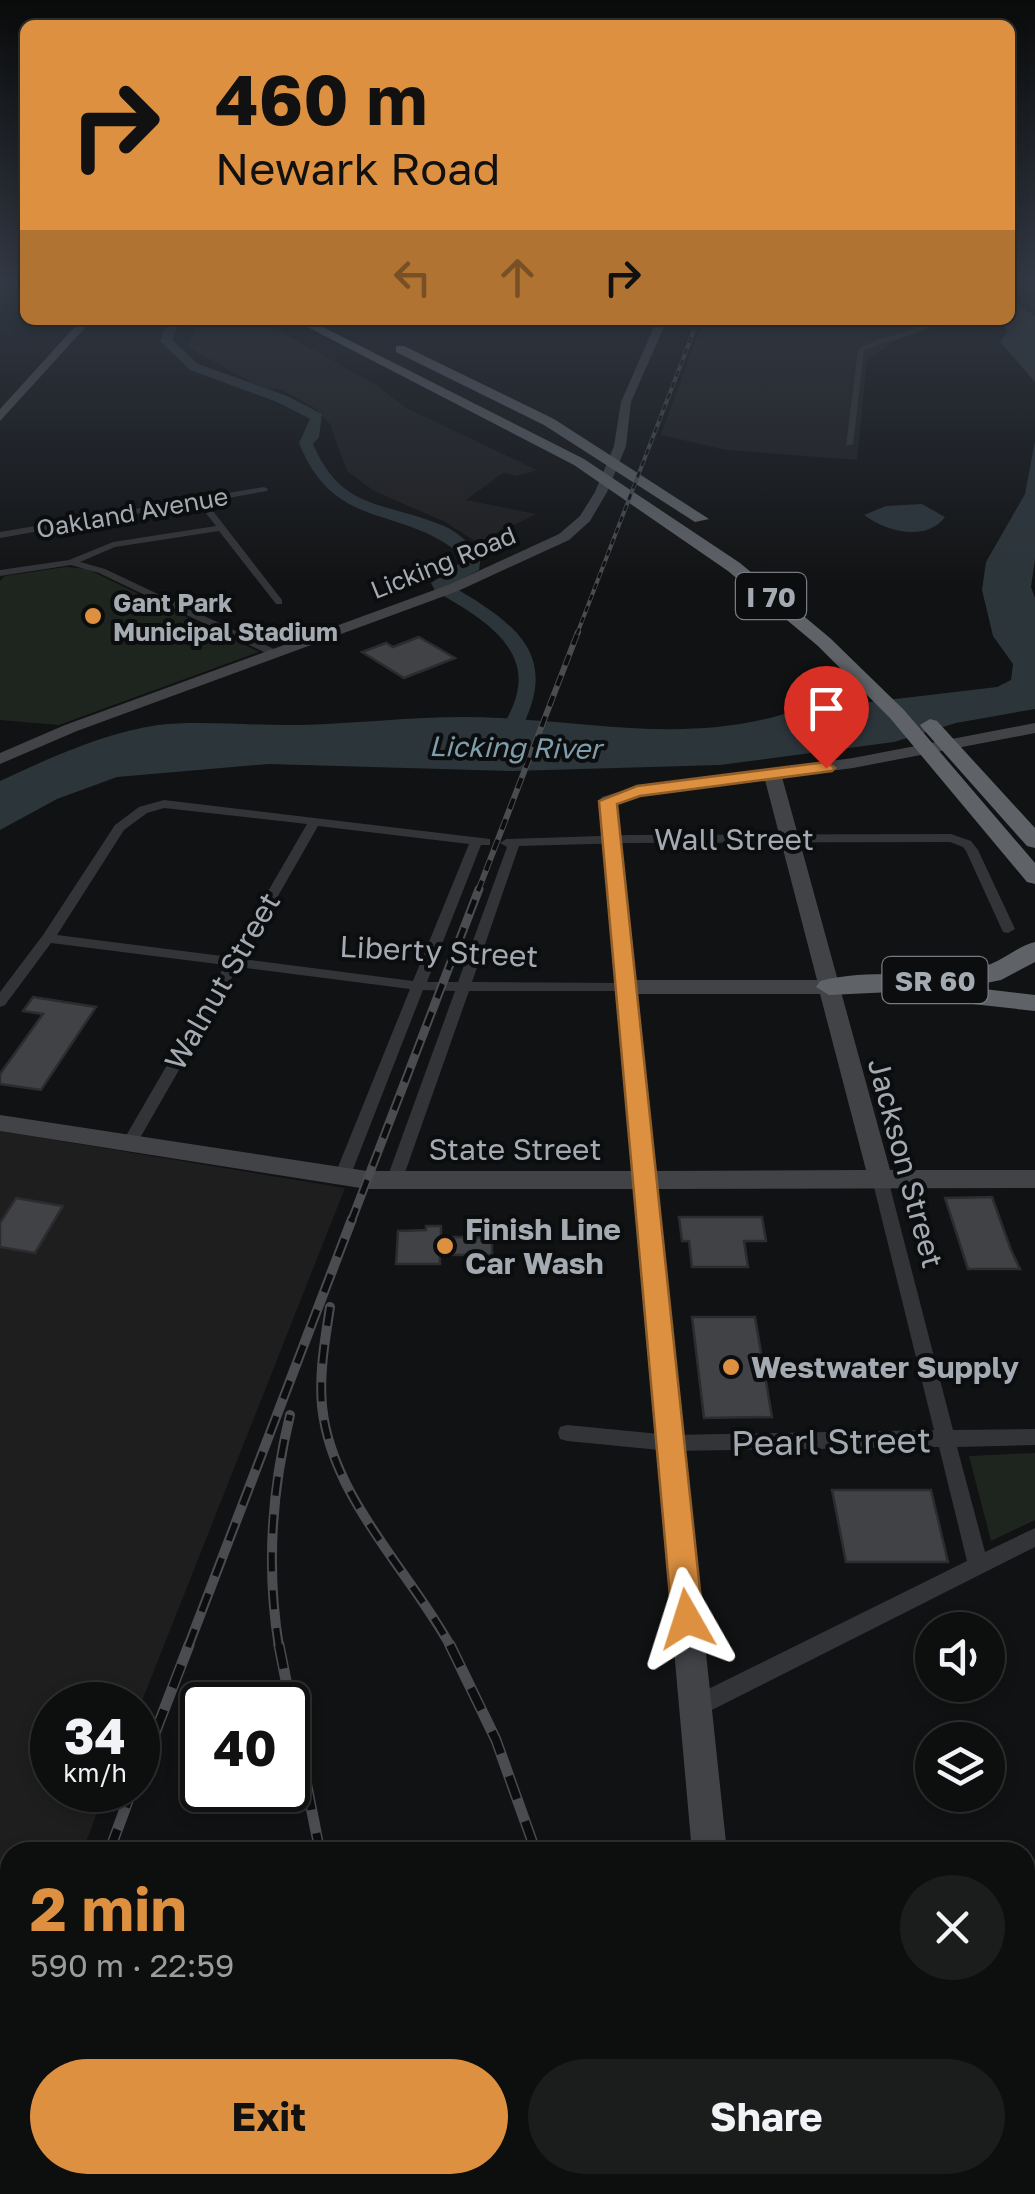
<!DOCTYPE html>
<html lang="en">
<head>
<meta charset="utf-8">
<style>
	:root { --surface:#0d0e0e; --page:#1b1c1c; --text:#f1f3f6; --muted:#9a9c9e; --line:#2d2e2e; --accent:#dd903f }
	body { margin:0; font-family:"Golos Text",sans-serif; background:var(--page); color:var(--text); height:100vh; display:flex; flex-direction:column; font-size:38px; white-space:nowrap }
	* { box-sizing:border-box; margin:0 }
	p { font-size:32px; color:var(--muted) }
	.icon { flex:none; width:55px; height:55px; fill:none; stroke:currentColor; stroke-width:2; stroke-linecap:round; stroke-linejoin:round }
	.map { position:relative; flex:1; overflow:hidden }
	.drawer { position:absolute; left:0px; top:1842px; width:1035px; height:352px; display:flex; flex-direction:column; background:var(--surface); border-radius:30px 30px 0 0; box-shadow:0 5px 15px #0003,0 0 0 2px var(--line) }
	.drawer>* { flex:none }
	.hud { position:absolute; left:20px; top:20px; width:995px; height:305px; border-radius:15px; box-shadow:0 5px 15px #0003,0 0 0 2px var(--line); background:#dd903f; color:#111; overflow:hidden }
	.buttons { position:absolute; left:915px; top:1612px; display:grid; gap:20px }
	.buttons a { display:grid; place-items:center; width:90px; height:90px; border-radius:50%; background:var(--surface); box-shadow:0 5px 15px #0003,0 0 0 2px var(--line); font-size:50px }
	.speed { position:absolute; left:30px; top:1682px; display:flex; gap:20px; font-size:50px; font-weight:700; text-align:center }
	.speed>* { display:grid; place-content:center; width:130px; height:130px; border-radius:50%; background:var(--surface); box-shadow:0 5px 15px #0003,0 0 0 2px var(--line); line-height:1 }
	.speed small { font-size:25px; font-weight:400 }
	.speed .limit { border:5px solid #111; border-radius:15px; background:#fff; color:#111 }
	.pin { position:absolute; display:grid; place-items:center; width:85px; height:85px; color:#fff; margin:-102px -42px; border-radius:50% 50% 50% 0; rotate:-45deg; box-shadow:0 0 10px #0007 }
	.pin .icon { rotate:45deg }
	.me { position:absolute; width:110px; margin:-55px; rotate:354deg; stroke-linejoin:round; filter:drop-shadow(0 0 8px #0008) }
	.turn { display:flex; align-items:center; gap:35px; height:210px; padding:0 30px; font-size:45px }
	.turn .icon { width:130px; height:130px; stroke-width:2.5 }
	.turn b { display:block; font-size:70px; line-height:85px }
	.lanes { display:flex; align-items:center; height:95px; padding:0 30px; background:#0003; justify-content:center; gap:50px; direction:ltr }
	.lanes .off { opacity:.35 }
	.round { display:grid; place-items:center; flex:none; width:105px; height:105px; border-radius:52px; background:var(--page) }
	.overview { display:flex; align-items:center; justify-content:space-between; height:170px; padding:0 30px }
	h1 { font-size:60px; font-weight:700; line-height:75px; color:var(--accent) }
	.primary-button { display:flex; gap:20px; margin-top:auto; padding:20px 30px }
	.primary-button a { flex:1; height:115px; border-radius:60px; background:var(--accent); color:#111; font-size:40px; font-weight:700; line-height:115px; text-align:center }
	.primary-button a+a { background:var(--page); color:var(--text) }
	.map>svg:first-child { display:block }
	.built { fill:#1e1e1f }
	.green { fill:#1e251e }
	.water { fill:#2c353a }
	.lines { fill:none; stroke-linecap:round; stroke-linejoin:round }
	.river { fill:#2c353a; fill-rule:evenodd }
	.building { fill:#404246; stroke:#2c2c2e; stroke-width:2.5 }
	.street { fill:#333437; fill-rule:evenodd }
	.secondary { fill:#414347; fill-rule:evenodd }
	.primary { fill:#4f5256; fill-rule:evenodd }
	.highway { fill:#5f6368; fill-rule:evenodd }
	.rail-far4-casing { stroke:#4a4c50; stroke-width:4 }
	.rail-far3-casing { stroke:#4a4c50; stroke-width:6 }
	.rail-far2-casing { stroke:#4a4c50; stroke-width:9 }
	.rail-far1-casing { stroke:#4a4c50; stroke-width:10 }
	.rail-casing { stroke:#4a4c50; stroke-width:11 }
	.rail-far4 { stroke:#0c0d0e; stroke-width:2.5; stroke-dasharray:6; stroke-linecap:butt }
	.rail-far3 { stroke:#0c0d0e; stroke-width:4; stroke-dasharray:11; stroke-linecap:butt }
	.rail-far2 { stroke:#0c0d0e; stroke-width:5; stroke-dasharray:15; stroke-linecap:butt }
	.rail-far1 { stroke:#0c0d0e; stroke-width:6; stroke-dasharray:19; stroke-linecap:butt }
	.rail { stroke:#0c0d0e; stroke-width:8; stroke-dasharray:24; stroke-linecap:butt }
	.route { fill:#dd903f; stroke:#905e29; stroke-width:2.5 }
	.poi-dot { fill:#dd903f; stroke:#0c0d0e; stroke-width:4 }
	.labels { text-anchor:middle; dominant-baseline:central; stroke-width:8; stroke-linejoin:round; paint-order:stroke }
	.far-street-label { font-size:25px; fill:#a4aab2; stroke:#0c0d0e }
	.far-poi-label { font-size:25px; font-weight:bold; fill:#a4aab2; stroke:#0c0d0e; text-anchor:start }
	.shield { fill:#0c0d0e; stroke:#767b81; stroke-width:2.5 }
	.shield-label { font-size:28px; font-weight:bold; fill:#a4aab2 }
	.far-water-label { font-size:28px; font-style:italic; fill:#7e9caa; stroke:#0c0d0e }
	.street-label { font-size:30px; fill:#a4aab2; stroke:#0c0d0e }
	.poi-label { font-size:30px; font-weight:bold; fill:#a4aab2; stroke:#0c0d0e; text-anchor:start }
	.near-street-label { font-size:35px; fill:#a4aab2; stroke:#0c0d0e }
</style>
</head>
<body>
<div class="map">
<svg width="1035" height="2194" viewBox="0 0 1035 2194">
	<rect width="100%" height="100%" fill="#111213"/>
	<g class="built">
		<polygon points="208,320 260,320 376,385 406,408 537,470 517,476 503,473 466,500 536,514 478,543 445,522 374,491 347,471 330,424 315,408 280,389 264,389 189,348 195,327"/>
		<polygon points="703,320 935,320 938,328 897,340 867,360 857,460 727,450 661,435"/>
		<polygon points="0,1131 345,1188 138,1711 138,1705 52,1705 52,1790 106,1790 82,1852 10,1852 10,1988 0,1968"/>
	</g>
	<g class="green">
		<polygon points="66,567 87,569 259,652 59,725 0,720 0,581 5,576"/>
		<polygon points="1035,1453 1035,1520 991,1541 969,1456"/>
	</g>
	<g class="water">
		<polygon points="1010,301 1035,316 1035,382 1000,342 1007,332 1001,320 1010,320"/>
		<path d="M 1035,441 L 1035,559 L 1031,587 L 1035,598 L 1035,709 L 956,723 L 894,742 L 720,765 L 512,771 L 269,764 L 117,777 L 57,799 L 0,830 L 0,781 C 50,758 103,733 158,725 C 199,720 259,726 302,725 C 368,723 434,714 500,718 C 602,723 693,744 794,711 L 997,687 L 1011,680 L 1013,664 L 993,636 L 982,590 L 986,562 L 1025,494 Z"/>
		<path d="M 922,504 L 945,517 C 926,542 887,532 864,515 L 886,506 Z"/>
	</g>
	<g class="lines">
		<path class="river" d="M 168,320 L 187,320 L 178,324 L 172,340 L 198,364 L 287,396 L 322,414 L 319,437 L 313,444 C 342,512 385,501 444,526 C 458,532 469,544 481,554 L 479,570 L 450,585 C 526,629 564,661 511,747 L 504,749 L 494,743 C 502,727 513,711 517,693 C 529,642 471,612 435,591 L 431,583 L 466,559 C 403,502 336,535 299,443 L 310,419 L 277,402 L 190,370 L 160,341 Z"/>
	</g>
	<g class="building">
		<polygon points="419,637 455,658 404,678 362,652 386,643 393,647"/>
		<polygon points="33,997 96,1007 41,1090 0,1084 0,1074 43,1014 23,1011"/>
		<polygon points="992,1197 1011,1250 1020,1269 968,1269 945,1198"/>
		<polygon points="16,1198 63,1206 35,1253 0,1247 0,1223"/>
		<polygon points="679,1217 762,1217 766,1241 744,1241 748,1267 692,1267 689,1241 682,1241"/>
		<polygon points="426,1226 441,1226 441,1237 492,1237 492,1255 440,1255 440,1264 396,1264 398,1231 426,1230"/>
		<polygon points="692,1317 755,1317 772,1417 704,1418"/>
		<polygon points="832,1490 931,1490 948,1562 846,1562"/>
	</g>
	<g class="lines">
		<g class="street">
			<path d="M 933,320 L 940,320 C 918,337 889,338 864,351 L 853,444 L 846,446 L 858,350 C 880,335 909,334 933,320 Z"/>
			<polygon points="264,487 268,489 267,491 206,502 282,600 282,604 276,604 219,531 115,547 80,562 105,569 278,651 278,655 270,655 99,573 71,565 0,576 0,570 69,560 113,542 216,526 198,503 0,538 0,532"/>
			<path d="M 164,800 L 490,839 L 490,845 L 481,845 L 427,982 L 458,982 L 507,847 L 500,843 L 506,839 L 630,835 L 951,834 L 971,841 L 978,850 L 1015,929 L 1008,933 L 1003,932 L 966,851 L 963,847 L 950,842 L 630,843 L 519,846 L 472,982 L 625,983 L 632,987 L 625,991 L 469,991 L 402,1181 L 400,1185 L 388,1185 L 386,1181 L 455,991 L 423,990 L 350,1177 L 348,1181 L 336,1181 L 334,1177 L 410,989 L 238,967 L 136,1145 L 126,1145 L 123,1141 L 225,965 L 51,943 L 5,1005 L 0,1007 L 0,992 L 43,935 L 115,825 L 139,807 ZM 164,808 L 307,824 L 230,957 L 57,935 L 124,830 L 147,813 ZM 318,826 L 469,844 L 413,981 L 242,959 Z"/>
			<polygon points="880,1173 886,1175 888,1179 953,1430 1035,1429 1035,1445 957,1447 985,1552 1035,1528 1035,1547 696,1718 688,1715 685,1707 688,1699 967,1561 939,1447 670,1451 567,1441 560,1439 558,1433 560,1427 567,1425 670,1435 934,1430 872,1179 874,1175"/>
		</g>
		<g class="secondary">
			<polygon points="657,320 667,320 631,402 626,446 607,492 590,521 569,540 458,591 77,731 0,764 0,753 65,725 448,585 559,534 580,516 595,492 614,446 621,402"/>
			<path d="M 1035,723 L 1035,733 L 853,768 L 782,777 L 890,1170 L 1035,1170 L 1035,1188 L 657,1189 L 727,1852 L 692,1852 L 633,1189 L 367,1189 L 0,1131 L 0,1115 L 367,1171 L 632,1171 L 599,801 L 602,797 L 637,786 L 853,758 ZM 765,780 L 817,980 L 636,980 L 617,804 L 640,796 ZM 637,994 L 820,994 L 866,1170 L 655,1171 Z"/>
			<polygon points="720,2185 760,2185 761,2194 721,2194"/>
		</g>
		<polygon class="primary" points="81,320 92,320 0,421 0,409"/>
		<g class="highway">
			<polygon points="294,320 309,320 584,459 740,563 830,638 904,710 1035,863 1035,884 1027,882 890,718 818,646 728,571 574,465"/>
			<polygon points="396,346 404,346 554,419 709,519 695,522 544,425 396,352"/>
			<polygon points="930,719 937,721 1035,828 1035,848 1027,846 923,729 920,725"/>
			<path d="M 1035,942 L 1035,962 L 1001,980 L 967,987 L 1035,995 L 1035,1011 L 945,1001 L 936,999 L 934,990 L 829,995 L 816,987 L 820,981 C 869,968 921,979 970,970 C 1001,965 1012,948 1035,942 Z"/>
		</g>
		<g class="rail-far4-casing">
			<polyline id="rail-far4" points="577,634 698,320"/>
		</g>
		<g class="rail-far3-casing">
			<polyline id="rail-far3" points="478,891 578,632"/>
		</g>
		<g class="rail-far2-casing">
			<polyline id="rail-far2" points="351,1222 479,889"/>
		</g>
		<g class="rail-far1-casing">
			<g id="rail-far1">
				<path d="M 330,1307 C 325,1340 319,1372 322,1406 C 331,1497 409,1570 451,1647"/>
				<polyline points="188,1647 352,1219"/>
				<path d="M 279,1647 C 266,1568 271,1493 290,1415"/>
			</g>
		</g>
		<g class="rail-casing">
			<g id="rail">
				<polyline points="279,1645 320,1852"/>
				<polyline points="450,1645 496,1740 536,1852"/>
				<polyline points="138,1777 189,1645"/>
				<polyline points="109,1852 132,1790"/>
				<polyline points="0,2149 10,2119"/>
				<polyline points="389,2185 391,2194"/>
			</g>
		</g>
		<use href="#rail-far4" class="rail-far4"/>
		<use href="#rail-far3" class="rail-far3"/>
		<use href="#rail-far2" class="rail-far2"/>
		<use href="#rail-far1" class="rail-far1"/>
		<use href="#rail" class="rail"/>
	</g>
	<linearGradient id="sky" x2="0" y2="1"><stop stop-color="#090a0a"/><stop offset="0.48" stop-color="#323944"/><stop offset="1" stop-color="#323944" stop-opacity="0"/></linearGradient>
	<rect width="1035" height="586" fill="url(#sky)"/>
	<polygon class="route" points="826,762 835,768 832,771 640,796 617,804 703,1619 698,1630 687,1635 676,1630 672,1619 599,801 637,786"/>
	<g class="poi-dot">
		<circle cx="93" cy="616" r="10"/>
		<circle cx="445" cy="1246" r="10"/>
		<circle cx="731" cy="1367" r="10"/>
	</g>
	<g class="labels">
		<g class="far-street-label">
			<text transform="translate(132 512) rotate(-10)">Oakland Avenue</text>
			<text transform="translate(443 562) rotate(-22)">Licking Road</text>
		</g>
		<g class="far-poi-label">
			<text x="113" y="602">Gant Park<tspan x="113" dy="29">Municipal Stadium</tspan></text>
		</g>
		<g class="shield">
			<rect x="736" y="573" width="70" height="46" rx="8"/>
			<rect x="882.5" y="957" width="105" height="46" rx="8"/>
		</g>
		<g class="shield-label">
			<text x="771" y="596">I 70</text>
			<text x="935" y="980">SR 60</text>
		</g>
		<g class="far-water-label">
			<text transform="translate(515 747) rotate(1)">Licking River</text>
		</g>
		<g class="street-label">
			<text x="734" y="839">Wall Street</text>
			<text transform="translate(439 951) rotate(3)">Liberty Street</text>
			<text transform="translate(222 981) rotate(-60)">Walnut Street</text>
			<text x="515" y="1149">State Street</text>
			<text transform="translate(906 1163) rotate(75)">Jackson Street</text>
		</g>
		<g class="poi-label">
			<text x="465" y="1229">Finish Line<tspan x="465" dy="34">Car Wash</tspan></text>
			<text x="751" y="1367">Westwater Supply</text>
		</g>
		<g class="near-street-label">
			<text transform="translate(831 1441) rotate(-1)">Pearl Street</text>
		</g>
	</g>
</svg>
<div class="buttons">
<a><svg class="icon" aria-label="sound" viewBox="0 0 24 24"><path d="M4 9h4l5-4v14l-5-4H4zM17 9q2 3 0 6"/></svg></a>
<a><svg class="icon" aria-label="layers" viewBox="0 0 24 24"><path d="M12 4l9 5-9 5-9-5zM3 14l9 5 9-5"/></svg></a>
</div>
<div class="speed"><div>34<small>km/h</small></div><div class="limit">40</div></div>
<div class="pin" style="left:826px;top:768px;background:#d93025"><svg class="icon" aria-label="arrive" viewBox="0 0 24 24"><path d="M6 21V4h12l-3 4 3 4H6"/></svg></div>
<svg class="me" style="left:687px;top:1619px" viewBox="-20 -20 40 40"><path d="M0-17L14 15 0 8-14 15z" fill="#dd903f" stroke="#fff" stroke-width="4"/></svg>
<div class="hud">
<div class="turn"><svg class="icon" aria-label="right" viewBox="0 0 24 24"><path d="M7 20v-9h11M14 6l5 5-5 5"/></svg><div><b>460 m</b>Newark Road</div></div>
<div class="lanes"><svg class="icon off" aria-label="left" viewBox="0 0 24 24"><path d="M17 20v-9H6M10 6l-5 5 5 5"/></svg><svg class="icon off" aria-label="ahead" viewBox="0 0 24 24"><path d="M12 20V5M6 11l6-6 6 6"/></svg><svg class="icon" aria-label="right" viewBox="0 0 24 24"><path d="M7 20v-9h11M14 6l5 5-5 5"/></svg></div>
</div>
<section class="drawer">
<div class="overview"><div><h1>2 min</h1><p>590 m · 22:59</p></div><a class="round"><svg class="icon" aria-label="close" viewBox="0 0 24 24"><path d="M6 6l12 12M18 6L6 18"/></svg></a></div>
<div class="primary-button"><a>Exit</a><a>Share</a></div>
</section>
</div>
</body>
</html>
